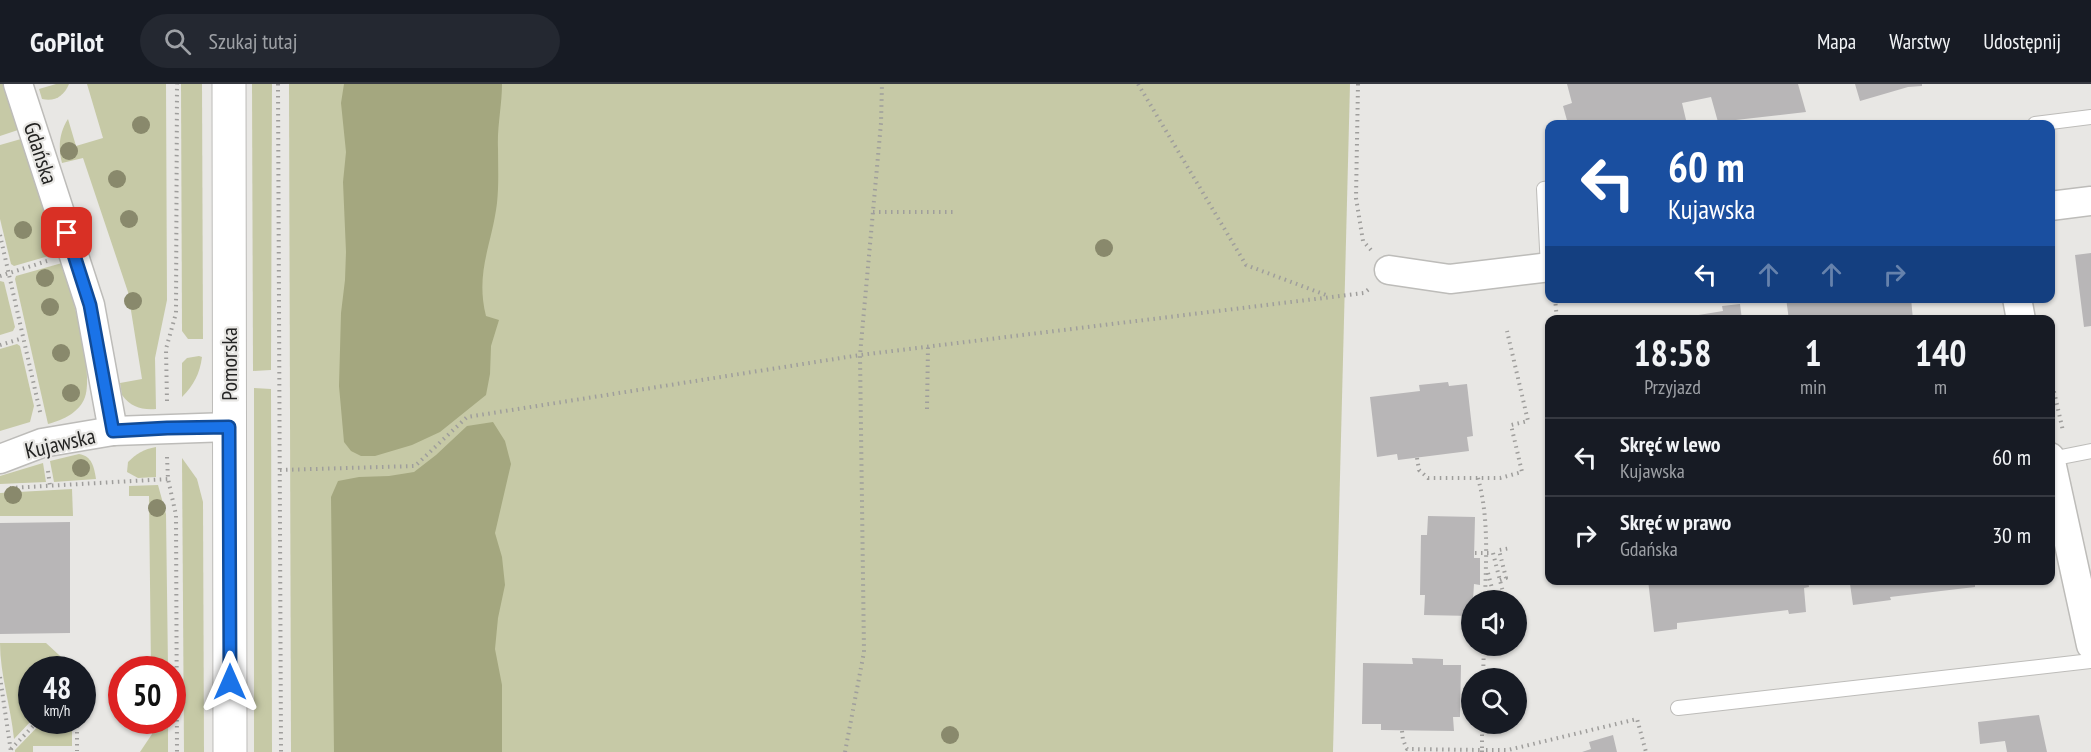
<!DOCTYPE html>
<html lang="pl">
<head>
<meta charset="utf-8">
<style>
	:root { --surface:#171b24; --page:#242831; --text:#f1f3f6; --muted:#9ea1a6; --line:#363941 }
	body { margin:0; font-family:"PT Sans Narrow",sans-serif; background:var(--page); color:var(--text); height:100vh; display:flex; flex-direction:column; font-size:22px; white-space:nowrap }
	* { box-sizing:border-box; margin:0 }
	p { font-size:20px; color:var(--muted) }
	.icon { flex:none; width:33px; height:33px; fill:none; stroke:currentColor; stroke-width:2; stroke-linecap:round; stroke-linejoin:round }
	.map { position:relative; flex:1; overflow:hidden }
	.details { position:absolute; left:1545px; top:231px; width:510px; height:270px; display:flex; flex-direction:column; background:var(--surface); border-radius:12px; box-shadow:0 2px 4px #0004 }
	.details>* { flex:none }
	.guide { position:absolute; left:1545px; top:36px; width:510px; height:183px; border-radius:12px; box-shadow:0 2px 4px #0004; background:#1a4fa0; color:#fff; overflow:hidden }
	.tools { position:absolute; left:1461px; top:506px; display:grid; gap:12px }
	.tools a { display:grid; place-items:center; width:66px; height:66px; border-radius:50%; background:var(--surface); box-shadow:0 2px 4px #0004; font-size:30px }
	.speed { position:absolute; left:18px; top:572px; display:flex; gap:12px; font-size:30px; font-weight:700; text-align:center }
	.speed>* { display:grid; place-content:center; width:78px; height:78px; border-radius:50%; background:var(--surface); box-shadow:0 2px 4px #0004; line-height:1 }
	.speed small { font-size:15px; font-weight:400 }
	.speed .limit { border:9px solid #d22; background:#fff; color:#111 }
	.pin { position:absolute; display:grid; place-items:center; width:51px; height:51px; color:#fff; margin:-26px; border-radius:12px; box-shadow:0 3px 9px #0006 }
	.me { position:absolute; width:66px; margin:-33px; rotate:0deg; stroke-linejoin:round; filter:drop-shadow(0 0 4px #0008) }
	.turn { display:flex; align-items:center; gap:21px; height:126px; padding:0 24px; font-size:27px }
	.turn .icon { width:78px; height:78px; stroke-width:2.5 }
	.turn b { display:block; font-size:42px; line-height:51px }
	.lanes { display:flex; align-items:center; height:57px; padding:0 24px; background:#0003; justify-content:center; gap:30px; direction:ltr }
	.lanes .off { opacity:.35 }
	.eta { display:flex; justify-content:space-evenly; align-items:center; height:102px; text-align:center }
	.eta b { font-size:36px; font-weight:700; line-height:42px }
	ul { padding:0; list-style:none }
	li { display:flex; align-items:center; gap:18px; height:78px; padding:0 24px; border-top:2px solid var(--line) }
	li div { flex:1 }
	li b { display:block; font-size:22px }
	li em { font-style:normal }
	header { display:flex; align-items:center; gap:36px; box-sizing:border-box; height:84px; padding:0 30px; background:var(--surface); border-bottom:2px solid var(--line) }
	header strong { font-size:28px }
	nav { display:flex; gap:33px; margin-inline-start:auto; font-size:21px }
	.search { width:420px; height:54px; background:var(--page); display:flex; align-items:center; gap:15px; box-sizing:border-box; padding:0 21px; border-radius:33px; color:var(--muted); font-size:22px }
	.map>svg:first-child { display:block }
	.green { fill:#c6c9a6 }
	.forest { fill:#a4a77f }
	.building { fill:#b8b6b7 }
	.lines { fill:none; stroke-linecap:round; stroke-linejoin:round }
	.service-casing { stroke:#bdbcb9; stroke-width:16 }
	.minor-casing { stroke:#bdbcb9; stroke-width:31 }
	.secondary-casing { stroke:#bdbcb9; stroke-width:35 }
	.path { stroke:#9f9e9c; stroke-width:4; stroke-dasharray:1.5 4.5; stroke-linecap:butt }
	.service { stroke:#fff; stroke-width:14 }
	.minor { stroke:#fff; stroke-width:28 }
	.secondary { stroke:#fff; stroke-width:33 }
	.tree { fill:#89896c }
	.route-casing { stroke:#114b97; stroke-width:15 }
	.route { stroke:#1a73e8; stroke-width:10 }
	.labels { text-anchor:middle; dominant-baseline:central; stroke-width:4.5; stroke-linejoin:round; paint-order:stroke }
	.street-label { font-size:22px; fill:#242423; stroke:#e8e7e4 }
</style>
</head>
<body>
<header>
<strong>GoPilot</strong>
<div class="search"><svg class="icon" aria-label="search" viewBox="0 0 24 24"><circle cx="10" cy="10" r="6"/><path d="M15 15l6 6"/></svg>Szukaj tutaj</div>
<nav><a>Mapa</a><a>Warstwy</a><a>Udostępnij</a></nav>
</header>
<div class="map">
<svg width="2091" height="668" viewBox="0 0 2091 668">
	<rect width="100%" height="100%" fill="#e8e7e4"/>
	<g class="green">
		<polygon points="0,0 3,0 18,46 0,52"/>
		<path d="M 56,0 L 69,0 C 64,12 55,18 42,15 L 39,5 Z"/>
		<path d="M 87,0 L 166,0 L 167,216 L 155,274 L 156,325 C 141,326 131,323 122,311 L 120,299 L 142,295 L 128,208 L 83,74 L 62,79 C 58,64 59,49 68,35 L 76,62 L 103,54 Z"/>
		<polygon points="181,0 202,0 203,255 188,255 182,247"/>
		<polygon points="252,0 272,0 271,286 253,287"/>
		<polygon points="289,0 1350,0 1333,668 291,668"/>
		<polygon points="21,55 59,169 14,182 11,180 0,135 0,61"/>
		<path d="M 62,179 C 71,207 94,286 85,313 C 80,328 63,336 48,340 L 15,195 L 16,192 Z"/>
		<polygon points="0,197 4,198 15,243 13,247 0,251"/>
		<polygon points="17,260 20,262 34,322 30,338 0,347 0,265"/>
		<path d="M 199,272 L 202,273 C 200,289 194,301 182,313 L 182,279 L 187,274 Z"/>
		<polygon points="254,304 271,305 272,668 254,668"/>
		<path d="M 156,363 L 156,393 L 138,394 L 127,388 L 128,378 C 136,370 144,365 156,363 Z"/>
		<path d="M 79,370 C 92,372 94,383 96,395 L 54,398 L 50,377 Z"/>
		<polygon points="182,374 197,395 203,418 204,668 184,668"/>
		<polygon points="43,379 46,398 0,400 0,392"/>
		<polygon points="158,401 166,430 168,585 151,585 149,412 129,412 129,402"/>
		<polygon points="72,405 73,432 0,432 0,409"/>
		<path d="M 0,559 L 46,559 L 71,582 L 71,585 L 32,585 L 32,636 L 14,655 C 11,623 0,591 0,559 Z"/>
		<polygon points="44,636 72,636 72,662 33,662 33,668 15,668 15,666"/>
		<polygon points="152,636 168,636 168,668 140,668 152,650"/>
	</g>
	<g class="forest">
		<path d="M 344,0 L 502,0 C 502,21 497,43 498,64 C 498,83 499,100 497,119 C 492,161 475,188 486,232 L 499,236 L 491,262 L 490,290 L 486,311 L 440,348 L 412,361 L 375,372 L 361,372 L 351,367 L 344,358 L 339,302 L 341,229 L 345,196 L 346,168 L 343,98 L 346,68 L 341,19 Z"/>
		<polygon points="493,338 505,357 511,380 495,449 502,473 505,501 498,534 495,565 502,601 502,668 334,668 331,413 338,397 359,393 389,392 414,388 436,371 467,342"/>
	</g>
	<g class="building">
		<polygon points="1567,0 1798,0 1806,28 1718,38 1711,13 1682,19 1687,40 1568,40 1563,22 1572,19"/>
		<polygon points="1855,0 1922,0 1922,2 1908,3 1860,17"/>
		<polygon points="2091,169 2091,242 2084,243 2075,171"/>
		<polygon points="1786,214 1911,214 1913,236 1789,236"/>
		<polygon points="1740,220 1742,236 1668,236 1723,227 1722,222"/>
		<polygon points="1448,298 1449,302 1467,300 1473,352 1467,353 1469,367 1398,376 1397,370 1377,373 1370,313 1420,307 1419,301"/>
		<polygon points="1428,432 1475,433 1474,474 1480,474 1480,501 1474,500 1472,532 1424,531 1425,511 1420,511 1421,451 1427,451"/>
		<polygon points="70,438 70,549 0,550 0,439"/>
		<polygon points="1648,496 1808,496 1809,503 1804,504 1806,528 1789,530 1788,526 1677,539 1677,545 1654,548"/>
		<polygon points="1845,496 1975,496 1975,503 1890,513 1891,516 1853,521 1850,500 1845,500"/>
		<polygon points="1412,574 1443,575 1443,581 1461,581 1460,633 1453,633 1454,647 1381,646 1381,640 1362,640 1363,579 1413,580"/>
		<polygon points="2039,631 2047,668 2007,668 2005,657 1980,660 1978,638"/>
		<polygon points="1613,651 1617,668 1582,668 1591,665 1589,658"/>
	</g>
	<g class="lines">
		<g class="service-casing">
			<g id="service">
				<polyline points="2035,40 2091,33"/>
				<polyline points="1548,184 1544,105 1550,104"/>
				<polyline points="2051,375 2091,367"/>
				<polyline points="1678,624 2091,577"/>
			</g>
		</g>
		<g class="minor-casing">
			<g id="minor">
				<polyline points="18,0 90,221 113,347"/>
				<polyline points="2050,122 2091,117"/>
				<polyline points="1389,186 1450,195 1550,183"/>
				<polyline points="2017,214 2021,236"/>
				<polyline points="2050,373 2091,561"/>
				<polyline points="0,375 42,359 113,347 229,343"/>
			</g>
		</g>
		<g class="secondary-casing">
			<polyline id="secondary" points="229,0 230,668"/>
		</g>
		<g class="path">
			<polyline points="278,0 281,668"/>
			<polyline points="1138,0 1246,181 1326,211"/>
			<polyline points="1358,0 1356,114 1363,157 1371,166"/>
			<polyline points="873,128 956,128"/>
			<polyline points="0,151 41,332"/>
			<polyline points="0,192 47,177"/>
			<polyline points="1555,214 1557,236"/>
			<polyline points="1944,232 1944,236"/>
			<polyline points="0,261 23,254"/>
			<polyline points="2050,290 2063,347"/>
			<polyline points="167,317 166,265 176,229 177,0"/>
			<polyline points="927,325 928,262"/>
			<polyline points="167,373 168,395 176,431 177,668"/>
			<polyline points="1417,374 1419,386 1428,394 1500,394 1522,388 1511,341 1528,337 1507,247"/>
			<polyline points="280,386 415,382 467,333 860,271 1364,209 1369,205"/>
			<polyline points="48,387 50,402"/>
			<path d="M 1478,394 C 1489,434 1486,474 1485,516"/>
			<polyline points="10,404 168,395"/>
			<polyline points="1475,469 1493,469 1505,516"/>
			<polyline points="1488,489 1495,516"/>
			<polyline points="1500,496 1506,494 1499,466 1511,464"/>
			<polyline points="0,593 11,668"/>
			<polyline points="1483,594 1484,561"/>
			<polyline points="77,636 77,667"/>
			<polyline points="1402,647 1403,656 1407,665 1482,666 1482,639"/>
			<polyline points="11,665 39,636"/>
			<polyline points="845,668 864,568 860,271 881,39 882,0"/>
			<polyline points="1482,668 1482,666 1508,666 1637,635 1646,668"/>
		</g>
		<use href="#service" class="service"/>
		<use href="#minor" class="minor"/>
		<use href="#secondary" class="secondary"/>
	</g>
	<g class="tree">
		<circle cx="141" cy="41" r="9"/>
		<circle cx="69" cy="67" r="9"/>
		<circle cx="117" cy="95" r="9"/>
		<circle cx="129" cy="135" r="9"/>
		<circle cx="23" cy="146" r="9"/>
		<circle cx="1104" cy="164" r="9"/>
		<circle cx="45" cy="194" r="9"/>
		<circle cx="133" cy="217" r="9"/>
		<circle cx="50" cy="223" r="9"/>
		<circle cx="61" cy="269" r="9"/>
		<circle cx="71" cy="309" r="9"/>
		<circle cx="81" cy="384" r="9"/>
		<circle cx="13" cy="411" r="9"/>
		<circle cx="157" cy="424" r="9"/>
		<circle cx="950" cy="651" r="9"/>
	</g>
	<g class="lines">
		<g class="route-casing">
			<polyline id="route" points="67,149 90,221 113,347 167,344 229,343 230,598"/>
		</g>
		<use href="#route" class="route"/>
	</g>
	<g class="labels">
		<g class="street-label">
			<text transform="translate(41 69) rotate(72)">Gdańska</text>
			<text transform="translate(229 280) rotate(-90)">Pomorska</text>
			<text transform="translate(60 359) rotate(-13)">Kujawska</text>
		</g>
	</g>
</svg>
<div class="tools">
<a><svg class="icon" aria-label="sound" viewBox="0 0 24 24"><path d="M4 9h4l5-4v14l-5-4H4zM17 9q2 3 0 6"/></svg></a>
<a><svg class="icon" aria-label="search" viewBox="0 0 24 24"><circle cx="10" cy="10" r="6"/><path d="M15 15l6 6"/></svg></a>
</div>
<div class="speed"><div>48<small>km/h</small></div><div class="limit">50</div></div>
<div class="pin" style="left:67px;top:149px;background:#d93025"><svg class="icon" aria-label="arrive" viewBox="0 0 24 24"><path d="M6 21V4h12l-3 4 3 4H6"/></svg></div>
<svg class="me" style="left:230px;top:598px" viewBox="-20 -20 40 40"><path d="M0-17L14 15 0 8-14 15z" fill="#1a73e8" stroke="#fff" stroke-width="4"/></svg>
<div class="guide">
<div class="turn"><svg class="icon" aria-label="left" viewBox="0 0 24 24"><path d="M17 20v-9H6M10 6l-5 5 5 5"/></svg><div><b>60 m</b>Kujawska</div></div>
<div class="lanes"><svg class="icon" aria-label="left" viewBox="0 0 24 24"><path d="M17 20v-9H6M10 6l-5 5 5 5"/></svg><svg class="icon off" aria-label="ahead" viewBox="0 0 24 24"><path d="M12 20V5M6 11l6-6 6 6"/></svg><svg class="icon off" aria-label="ahead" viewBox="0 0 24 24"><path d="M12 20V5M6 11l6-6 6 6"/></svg><svg class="icon off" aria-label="right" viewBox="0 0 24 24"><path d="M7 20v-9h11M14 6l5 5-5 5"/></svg></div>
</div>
<section class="details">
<div class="eta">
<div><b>18:58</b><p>Przyjazd</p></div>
<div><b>1</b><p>min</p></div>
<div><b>140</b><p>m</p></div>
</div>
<ul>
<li><svg class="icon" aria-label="left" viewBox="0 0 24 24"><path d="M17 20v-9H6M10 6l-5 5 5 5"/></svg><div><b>Skręć w lewo</b><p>Kujawska</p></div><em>60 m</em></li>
<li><svg class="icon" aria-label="right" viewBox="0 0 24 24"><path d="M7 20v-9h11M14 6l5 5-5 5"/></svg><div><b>Skręć w prawo</b><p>Gdańska</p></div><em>30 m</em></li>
</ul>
</section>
</div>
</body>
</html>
